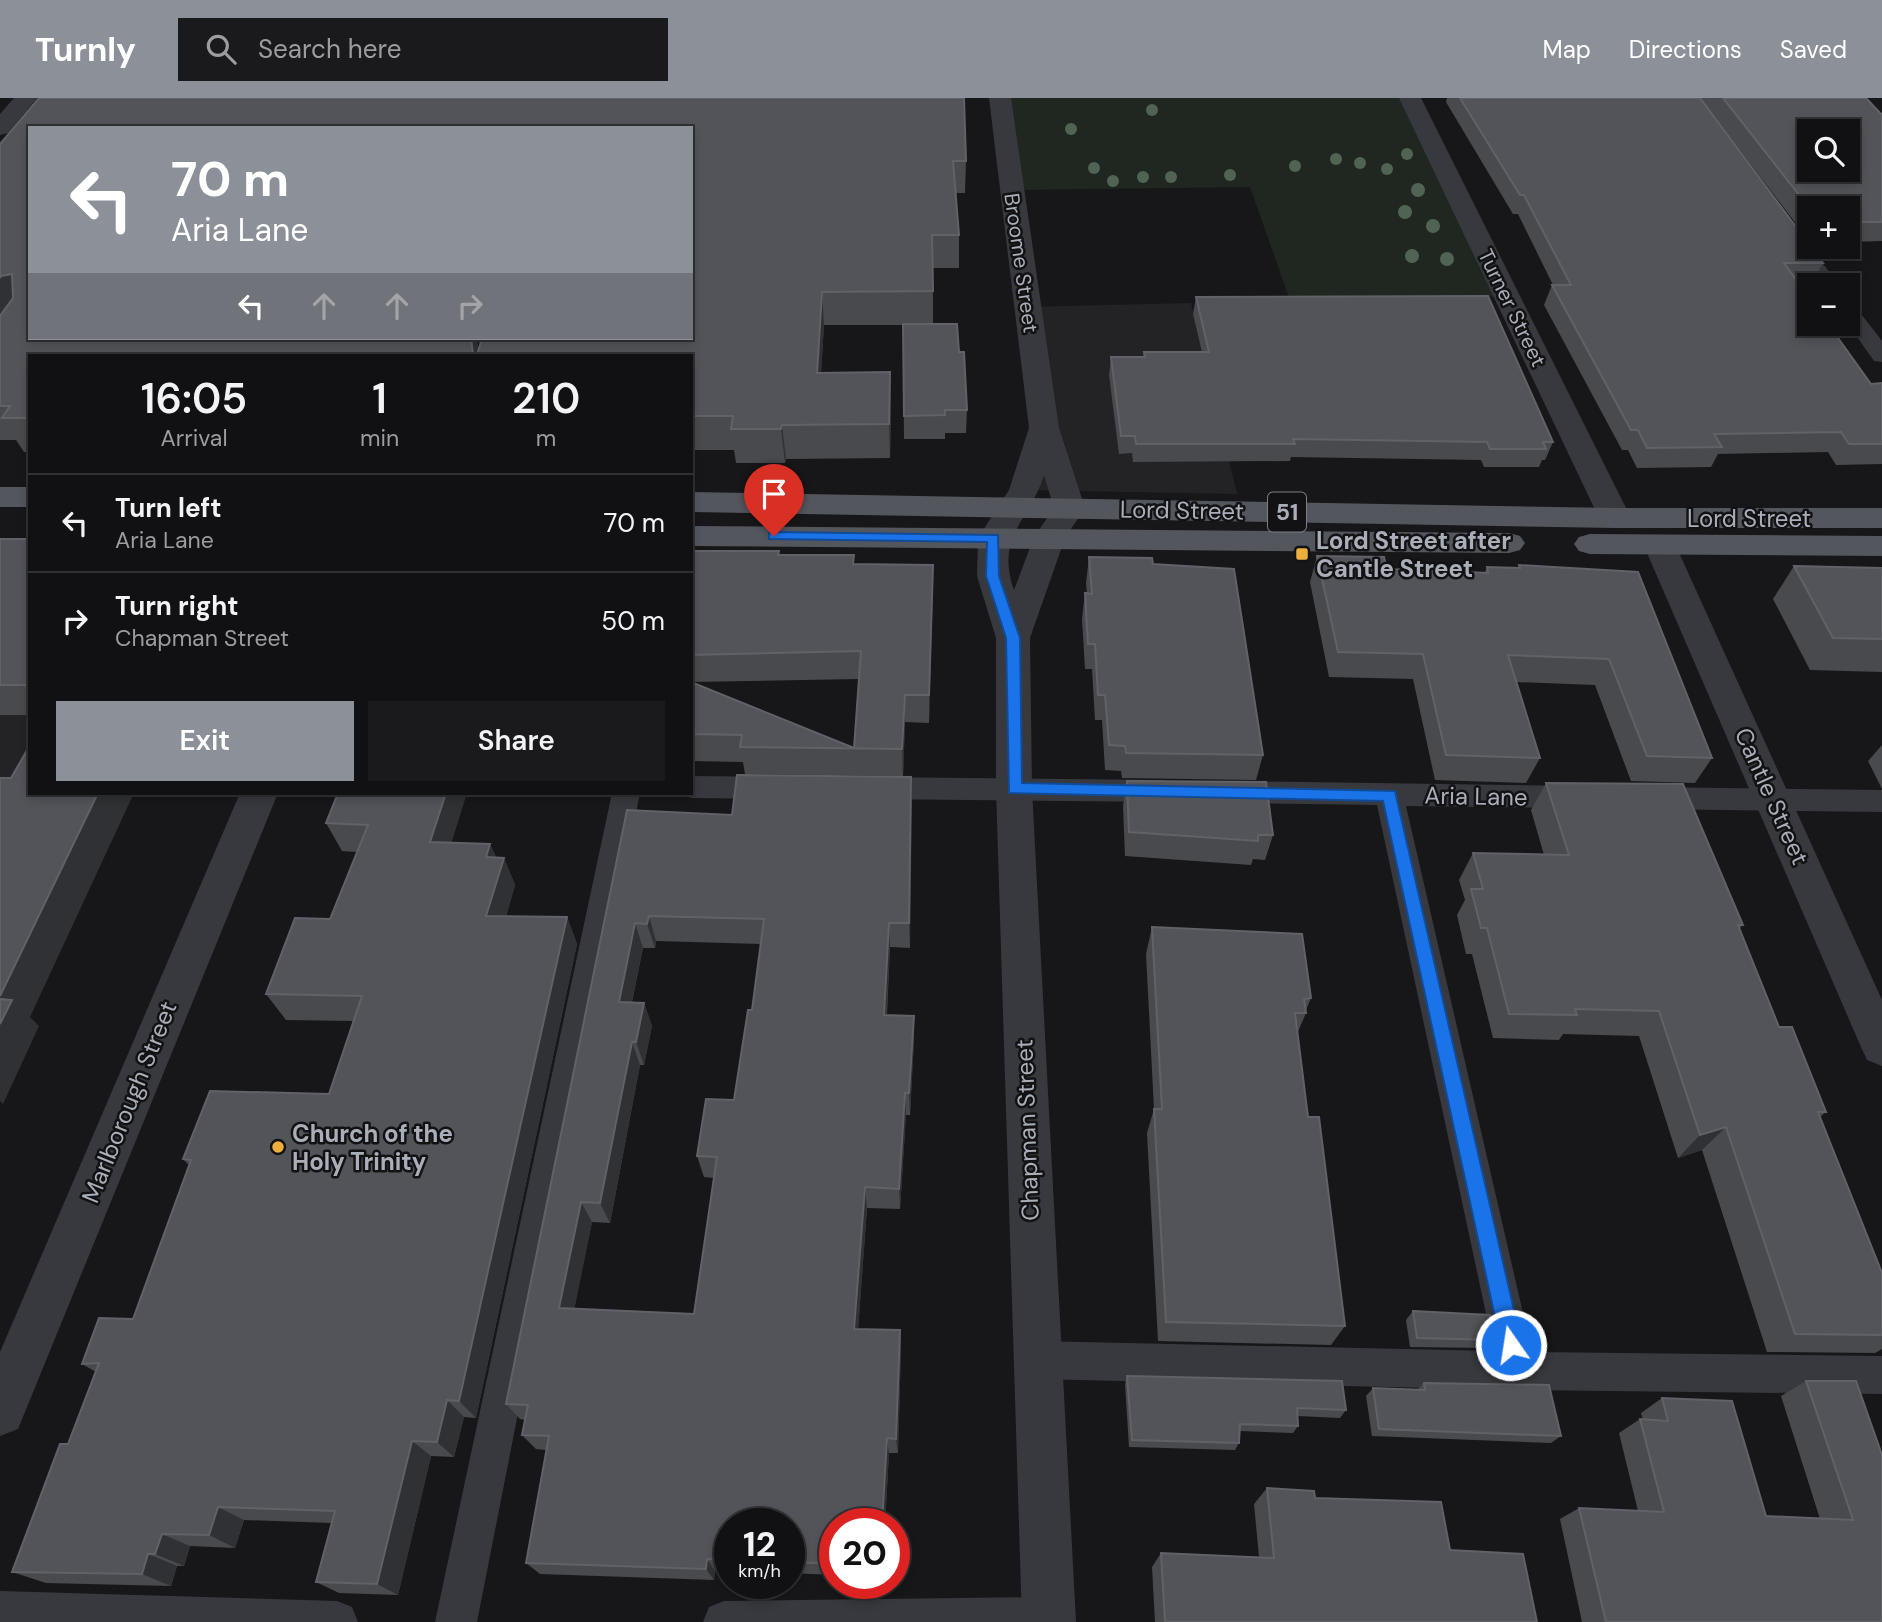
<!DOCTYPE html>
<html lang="en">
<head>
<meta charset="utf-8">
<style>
	:root { --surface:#111113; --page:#1a1a1c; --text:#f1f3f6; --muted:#9c9da0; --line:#303133; --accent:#8c9099 }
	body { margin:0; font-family:"DM Sans",sans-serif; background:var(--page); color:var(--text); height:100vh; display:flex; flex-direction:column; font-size:26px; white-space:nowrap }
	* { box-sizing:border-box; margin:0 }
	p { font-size:23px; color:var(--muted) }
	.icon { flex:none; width:38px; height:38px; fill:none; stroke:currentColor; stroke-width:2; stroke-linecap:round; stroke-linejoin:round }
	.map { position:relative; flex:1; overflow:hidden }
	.side { position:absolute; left:28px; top:256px; width:665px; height:441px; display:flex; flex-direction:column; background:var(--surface); border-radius:0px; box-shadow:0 4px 10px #0003,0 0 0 2px var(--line) }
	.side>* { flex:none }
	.banner { position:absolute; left:28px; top:28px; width:665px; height:214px; border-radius:0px; box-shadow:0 4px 10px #0003,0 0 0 2px var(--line); background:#8c9099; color:#fff; overflow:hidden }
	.buttons { position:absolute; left:1797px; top:21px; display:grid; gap:14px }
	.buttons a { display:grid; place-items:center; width:63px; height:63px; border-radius:0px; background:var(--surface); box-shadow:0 4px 10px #0003,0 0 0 2px var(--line); font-size:35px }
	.speed { position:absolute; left:714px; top:1410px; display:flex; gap:14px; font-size:35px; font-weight:700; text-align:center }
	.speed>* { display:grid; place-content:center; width:91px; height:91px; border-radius:50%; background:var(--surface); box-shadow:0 4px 10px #0003,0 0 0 2px var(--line); line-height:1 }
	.speed small { font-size:18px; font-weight:400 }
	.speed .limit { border:10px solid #d22; background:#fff; color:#111 }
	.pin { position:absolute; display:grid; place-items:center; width:60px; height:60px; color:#fff; margin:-72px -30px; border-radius:50% 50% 50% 0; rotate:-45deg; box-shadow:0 0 7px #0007 }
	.pin .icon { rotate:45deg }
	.me { position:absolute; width:77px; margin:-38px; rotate:347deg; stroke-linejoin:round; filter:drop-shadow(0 0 5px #0008) }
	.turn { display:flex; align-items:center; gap:24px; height:147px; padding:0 28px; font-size:32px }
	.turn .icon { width:91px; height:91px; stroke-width:2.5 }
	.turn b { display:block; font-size:49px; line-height:60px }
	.lanes { display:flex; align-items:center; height:66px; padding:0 28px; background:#0003; justify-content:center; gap:35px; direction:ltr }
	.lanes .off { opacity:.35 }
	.eta { display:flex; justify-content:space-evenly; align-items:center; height:119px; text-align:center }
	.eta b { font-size:42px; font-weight:600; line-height:49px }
	.button { display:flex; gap:14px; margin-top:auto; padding:14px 28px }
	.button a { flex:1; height:80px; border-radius:0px; background:var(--accent); color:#fff; font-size:28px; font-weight:600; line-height:80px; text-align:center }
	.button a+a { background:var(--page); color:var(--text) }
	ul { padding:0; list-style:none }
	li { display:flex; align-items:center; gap:21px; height:98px; padding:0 28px; border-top:2px solid var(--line) }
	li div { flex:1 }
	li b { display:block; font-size:26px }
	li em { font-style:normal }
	header { display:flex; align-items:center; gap:42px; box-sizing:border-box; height:98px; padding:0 35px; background:var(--accent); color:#fff }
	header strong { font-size:33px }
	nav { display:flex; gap:38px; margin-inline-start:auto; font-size:24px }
	.search { width:490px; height:63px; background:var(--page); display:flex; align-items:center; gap:18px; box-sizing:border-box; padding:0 24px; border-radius:0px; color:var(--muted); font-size:26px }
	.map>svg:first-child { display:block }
	.built { fill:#232326 }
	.green { fill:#1f2720 }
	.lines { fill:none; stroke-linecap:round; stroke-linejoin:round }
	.service { fill:#38393e; fill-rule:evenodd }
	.minor { fill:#38393e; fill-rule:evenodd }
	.primary { fill:#54565d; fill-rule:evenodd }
	.tree { fill:#516453 }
	.wall { fill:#484a4e; fill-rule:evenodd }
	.shaded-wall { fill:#303134 }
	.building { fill:#535459; stroke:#606268; stroke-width:2; fill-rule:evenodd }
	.route { fill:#1a73e8; stroke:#114b97; stroke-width:2 }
	.poi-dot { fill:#ecaf3c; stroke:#121214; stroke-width:2.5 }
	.labels { text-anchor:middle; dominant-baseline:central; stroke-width:5; stroke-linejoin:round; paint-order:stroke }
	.far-street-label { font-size:21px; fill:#aaaeb8; stroke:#121214 }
	.shield { fill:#121214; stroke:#7c7f87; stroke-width:2 }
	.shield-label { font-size:23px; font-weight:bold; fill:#aaaeb8 }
	.street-label { font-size:24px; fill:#aaaeb8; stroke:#121214 }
	.poi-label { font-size:24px; font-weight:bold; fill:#aaaeb8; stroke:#121214; text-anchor:start }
</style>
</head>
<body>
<header>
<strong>Turnly</strong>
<div class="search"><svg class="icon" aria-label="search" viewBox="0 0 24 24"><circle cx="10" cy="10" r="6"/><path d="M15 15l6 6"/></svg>Search here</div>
<nav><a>Map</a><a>Directions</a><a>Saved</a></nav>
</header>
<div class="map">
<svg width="1882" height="1524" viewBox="0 0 1882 1524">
	<rect width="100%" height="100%" fill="#171719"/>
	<g class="built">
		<polygon points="1191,205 1237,396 1024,392 1044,330 1024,209"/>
		<polygon points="0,464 30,465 30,683 0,683"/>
	</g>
	<polygon class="green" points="1000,0 1410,0 1506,198 1291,205 1250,89 1010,92"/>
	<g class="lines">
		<g class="service">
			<polygon points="1794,134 1801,136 1839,187 1819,187 1784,140"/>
			<polygon points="1848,206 1855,208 1882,243 1882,264 1874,263 1848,226"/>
			<polygon points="691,678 776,679 786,682 790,690 786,698 776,701 691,700 680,695 691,695"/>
			<polygon points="871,679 1164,682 1174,685 1178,693 1174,701 1164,704 871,701 861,698 857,690 861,682"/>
			<polygon points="1228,683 1577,688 1587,691 1591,699 1587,707 1577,710 1406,708 1532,1254 1882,1258 1882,1296 1517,1292 1036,1281 1023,1275 1017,1262 1023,1249 1036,1243 1494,1253 1377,707 1228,705 1218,702 1214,694 1218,686"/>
			<polygon points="1648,689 1882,692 1882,714 1648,711 1638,708 1634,700 1638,692"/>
			<polygon points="612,695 640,695 477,1524 435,1524"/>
			<polygon points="0,1493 337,1503 352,1509 358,1524 0,1524"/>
			<polygon points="1048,1499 1063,1505 1069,1520 1067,1524 703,1524 709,1509 724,1503"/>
		</g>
		<g class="minor">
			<polygon points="14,0 37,0 8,35 0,37 0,16"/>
			<path d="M 989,0 L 1011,0 L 1059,330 L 1085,410 L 1065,440 L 1030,540 L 1032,691 L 1076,1524 L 1022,1524 L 996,691 L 996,540 L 977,478 L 978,440 L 1009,392 L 1029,330 ZM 1044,377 L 1054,410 L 1034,439 L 1014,492 C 995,437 1030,423 1044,377 Z"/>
			<polygon points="1399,0 1421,0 1631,420 1626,427 1615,430 1604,427 1599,420"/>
			<polygon points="1660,438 1671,441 1676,448 1882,902 1882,968 1867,962 1861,949 1644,448 1649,441"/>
			<polygon points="240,695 278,695 18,1331 0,1338 0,1254"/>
		</g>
		<g class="primary">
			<rect x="0" y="389" width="30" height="20"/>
			<polygon points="691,394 1615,410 1882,410 1882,430 1615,430 691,414"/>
			<polygon points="691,428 1509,435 1520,438 1525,445 1520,452 1509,455 691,448"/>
			<polygon points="1590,436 1882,438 1882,458 1590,456 1579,453 1574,446 1579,439"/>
		</g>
	</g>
	<g class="tree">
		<circle cx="1152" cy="12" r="6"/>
		<circle cx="1071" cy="31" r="6"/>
		<circle cx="1407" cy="56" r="6"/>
		<circle cx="1336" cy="61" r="6"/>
		<circle cx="1360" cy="65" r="6"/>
		<circle cx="1295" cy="68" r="6"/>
		<circle cx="1094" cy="70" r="6"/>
		<circle cx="1387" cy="71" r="6"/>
		<circle cx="1230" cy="77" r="6"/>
		<circle cx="1143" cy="79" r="6"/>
		<circle cx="1171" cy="79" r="6"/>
		<circle cx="1113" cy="83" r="6"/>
		<circle cx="1418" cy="92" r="7"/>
		<circle cx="1405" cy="114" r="7"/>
		<circle cx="1433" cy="128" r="7"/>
		<circle cx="1412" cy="158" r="7"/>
		<circle cx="1447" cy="161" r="7"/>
	</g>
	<g class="wall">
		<path d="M 39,0 L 964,0 L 966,63 L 965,95 L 956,95 L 959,137 L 959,170 L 933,170 L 933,226 L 957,226 L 959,254 L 964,254 L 967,312 L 966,335 L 945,335 L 945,341 L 904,341 L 903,227 L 824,227 L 821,275 L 890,274 L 891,308 L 890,360 L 786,361 L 785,365 L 736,365 L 734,352 L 691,352 L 691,257 L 30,257 L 30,354 L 24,354 L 16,342 L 0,342 L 0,46 ZM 30,30 L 691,30 L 691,240 L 482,240 L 478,253 L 477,240 L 30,240 Z"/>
		<polygon points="1447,0 1866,0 1882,17 1882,143 1848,144 1848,110 1810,110 1810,144 1701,1 1823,165 1812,185 1798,185 1871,286 1882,285 1882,366 1836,367 1828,354 1718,356 1711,369 1637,370 1628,352 1622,352 1544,207 1552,187 1553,187 1518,116 1513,116 1446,4"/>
		<polygon points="1196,199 1553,344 1545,362 1542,362 1539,369 1484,369 1481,362 1291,359 1290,363 1133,364 1132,355 1119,356 1109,277 1111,259 1143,259 1144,254 1202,254 1193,216"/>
		<rect x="0" y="441" width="30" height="176"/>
		<path d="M 691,453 L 779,453 L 779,457 L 854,457 L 854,466 L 933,467 L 929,625 L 905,624 L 903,678 L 745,676 L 743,664 L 691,663 ZM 859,581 L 854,650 L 691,584 Z"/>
		<polygon points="1317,458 1387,471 1485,474 1487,469 1518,470 1519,467 1712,660 1695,685 1631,683 1595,587 1516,584 1540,660 1526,685 1435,682 1413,581 1329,579 1310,484"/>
		<polygon points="1089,459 1153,466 1263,657 1256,682 1122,680 1121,673 1105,672 1102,622 1095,622 1092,571 1085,571 1082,521 1085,495 1087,496 1086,485"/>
		<polygon points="1794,468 1882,470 1882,574 1810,572 1773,501"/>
		<polygon points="1882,647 1882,691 1868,663"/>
		<path d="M 911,679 L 910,850 L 890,849 L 887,917 L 914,918 L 914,941 L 910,1017 L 906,1017 L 900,1111 L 867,1110 L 858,1231 L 900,1232 L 901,1249 L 898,1355 L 889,1355 L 885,1426 L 835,1426 L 835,1477 L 789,1475 L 789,1426 L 730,1426 L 730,1473 L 715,1473 L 714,1482 L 540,1476 L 526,1465 L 546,1352 L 536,1351 L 522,1337 L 525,1322 L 520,1321 L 506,1306 L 627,712 L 732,717 ZM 656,843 L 761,846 L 752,912 L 734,1002 L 697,1058 L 704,1079 L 714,1080 L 694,1216 L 574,1211 L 592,1124 L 610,1125 L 640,967 L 644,967 L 652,928 L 644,905 L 632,904 L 643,850 L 655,850 Z"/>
		<polygon points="1127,683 1273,737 1265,762 1253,761 1251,767 1125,758 1123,708"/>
		<polygon points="1546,685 1743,827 1739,831 1779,929 1826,1014 1820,1019 1882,1175 1882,1251 1875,1255 1767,1254 1702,1052 1678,1060 1639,938 1563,936 1559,942 1493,940 1472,856 1466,856 1457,817 1465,802 1459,782 1473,755 1544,757 1531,712"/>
		<polygon points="338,695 452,745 490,746 496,759 504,760 515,787 506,818 567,819 577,846 476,1320 464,1319 454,1359 431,1358 398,1497 339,1495 316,1484 332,1425 244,1422 235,1450 190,1448 184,1468 177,1468 171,1488 46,1485 12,1474 68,1346 96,1274 82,1266 133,1221 189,1067 183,1061 329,996 353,923 286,922 266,896 330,821 357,754 342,753 326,725"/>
		<polygon points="1152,829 1311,900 1306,912 1306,915 1297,936 1308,1019 1345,1228 1331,1247 1158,1243 1147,1035 1154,1011 1146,856"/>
		<polygon points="1413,1213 1495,1242 1487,1250 1410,1249 1406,1222"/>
		<polygon points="1127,1278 1346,1312 1340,1320 1298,1318 1298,1328 1293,1335 1240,1333 1239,1345 1235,1352 1129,1349 1125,1286"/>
		<polygon points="1806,1283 1856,1283 1882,1524 1582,1524 1560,1421 1579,1410 1638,1413 1619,1335 1640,1321 1643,1322 1641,1315 1662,1300 1766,1418 1820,1421 1781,1298"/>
		<polygon points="1424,1285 1561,1338 1551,1345 1372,1338 1366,1298 1373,1290 1417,1292"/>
		<polygon points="1267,1390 1315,1400 1450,1452 1537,1524 1155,1524 1152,1469 1161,1455 1259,1459 1254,1406"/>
	</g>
	<g class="shaded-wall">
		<polygon points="12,176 30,206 0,240 0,180 1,178"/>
		<polygon points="822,194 824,227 819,308 817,275"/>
		<polygon points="471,240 477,240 479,257 473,257"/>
		<polygon points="890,274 891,308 890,360 889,326"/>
		<polygon points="782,327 786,361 785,365 781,331"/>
		<polygon points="933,467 933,495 929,625 929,597"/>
		<polygon points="905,597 905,624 903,678 902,651"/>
		<polygon points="911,679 912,706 910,850 909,825"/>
		<polygon points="98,695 134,695 30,919 39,928 3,1006 0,1003 0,898"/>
		<polygon points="446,695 467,695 443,772 430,744"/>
		<polygon points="490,746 501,770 504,760 515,787 499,845 486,818 486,759"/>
		<polygon points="649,818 656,843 655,850 647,826"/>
		<polygon points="567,819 577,846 476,1320 459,1303"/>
		<polygon points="635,825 643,850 627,927 619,904"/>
		<polygon points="889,825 890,849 885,940 884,917"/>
		<polygon points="644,905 652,928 644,967 636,944"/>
		<polygon points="914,918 914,941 910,1017 909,995"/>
		<polygon points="632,944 640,967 610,1125 600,1105"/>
		<polygon points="905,995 906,1017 900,1111 899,1091"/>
		<polygon points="1726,1029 1702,1052 1678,1060 1700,1037"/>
		<polygon points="865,1089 867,1110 857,1248 854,1231"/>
		<polygon points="581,1104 592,1124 571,1228 559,1210"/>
		<polygon points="900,1232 901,1249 898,1355 896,1341"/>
		<polygon points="447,1302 464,1319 454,1359 437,1344"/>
		<polygon points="887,1340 889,1355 885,1426 882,1426"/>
		<polygon points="412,1343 431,1358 398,1497 377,1486"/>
		<polygon points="218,1409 244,1422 235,1450 209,1437"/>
		<polygon points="162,1436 190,1448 184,1468 155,1456"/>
		<polygon points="148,1456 177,1468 171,1488 142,1476"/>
		<polygon points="707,1461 715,1473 714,1482 706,1471"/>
	</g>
	<g class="building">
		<polygon points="39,0 964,0 966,63 953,63 959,137 932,137 933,193 822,194 817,275 890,274 889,326 782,327 781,331 731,331 733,318 691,318 691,257 477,257 482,240 691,240 691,30 30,30 30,240 471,240 473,257 30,257 30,320 2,320 10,308 0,308 0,218 13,200 12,176 1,178 0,180 0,46"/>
		<polygon points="1460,0 1700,0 1823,165 1784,165 1810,201 1810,226 1828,226 1871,286 1882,285 1882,346 1849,346 1841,334 1714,336 1722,349 1647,350 1638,332 1631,332 1552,187 1571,187 1524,97 1520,97"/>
		<path d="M 1723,0 L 1866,0 L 1882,17 L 1882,124 L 1848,124 L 1848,110 L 1810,111 ZM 1810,33 L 1848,33 L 1848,72 L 1810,72 Z"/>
		<polygon points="1488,198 1553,344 1543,344 1546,351 1490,351 1487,344 1293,341 1295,346 1136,346 1135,338 1121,338 1111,259 1145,259 1144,254 1209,254 1196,199"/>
		<polygon points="903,226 957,226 959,254 964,254 967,312 945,312 945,317 904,318"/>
		<rect x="0" y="441" width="30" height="146"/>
		<polygon points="691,453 779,453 778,457 854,457 853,466 933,467 929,597 905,597 902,651 740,649 742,637 691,636 691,584 854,650 861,553 691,557"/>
		<polygon points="1317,458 1384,459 1387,471 1488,475 1487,469 1520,470 1519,467 1638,474 1712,660 1647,658 1609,561 1508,557 1540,660 1446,657 1423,556 1338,554"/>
		<polygon points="1089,459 1152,460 1153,466 1234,471 1263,657 1126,655 1125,648 1109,647 1105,597 1098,597 1095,546 1088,546 1085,495 1092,496"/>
		<polygon points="1794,468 1882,470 1882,541 1833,540"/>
		<polygon points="30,647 30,695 98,695 0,898 0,680 11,680"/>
		<path d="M 737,677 L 911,679 L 909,825 L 889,825 L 884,917 L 914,918 L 909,995 L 905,995 L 899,1091 L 865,1089 L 854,1231 L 900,1232 L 896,1341 L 887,1340 L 882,1426 L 835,1426 L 835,1466 L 789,1464 L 789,1426 L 730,1426 L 730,1462 L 707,1461 L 706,1471 L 526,1465 L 549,1338 L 522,1337 L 528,1307 L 506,1306 L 627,712 L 732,717 ZM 649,818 L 764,821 L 752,912 L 748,912 L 734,1002 L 706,1001 L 697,1058 L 717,1059 L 694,1216 L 559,1210 L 581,1104 L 600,1105 L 632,944 L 636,944 L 644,905 L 619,904 L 635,825 L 647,826 Z"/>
		<polygon points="1127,683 1266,684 1273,737 1258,737 1258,743 1129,734"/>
		<polygon points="1546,685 1683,686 1743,827 1738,827 1779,929 1792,929 1826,1014 1818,1014 1882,1175 1882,1237 1795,1236 1726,1029 1700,1037 1659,913 1575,911 1577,917 1509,916 1487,830 1481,830 1471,791 1483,791 1473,755 1569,757"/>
		<polygon points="338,695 446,695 430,744 490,746 486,759 504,760 486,818 567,819 459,1303 447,1302 437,1344 412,1343 377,1486 316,1484 335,1413 218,1409 209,1437 162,1436 155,1456 148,1456 142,1476 12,1474 60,1346 68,1346 99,1265 82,1266 99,1220 133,1221 191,1062 183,1061 210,993 329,996 362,898 266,896 295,820 330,821 368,727 326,725"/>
		<polygon points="1152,829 1302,836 1311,900 1304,901 1306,915 1295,915 1308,1019 1319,1019 1345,1228 1166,1224 1154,1011 1162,1011"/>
		<polygon points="0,901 12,902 0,926"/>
		<polygon points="1413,1213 1490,1217 1495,1242 1417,1240"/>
		<polygon points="1127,1278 1342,1283 1346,1312 1297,1310 1298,1328 1240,1326 1239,1345 1132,1342"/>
		<polygon points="1806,1283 1856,1283 1882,1357 1882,1524 1606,1524 1579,1410 1664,1414 1640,1321 1668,1323 1662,1300 1732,1303 1766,1418 1853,1422"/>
		<polygon points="1424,1285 1549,1287 1561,1338 1379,1331 1373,1290 1425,1292"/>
		<polygon points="1267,1390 1314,1393 1315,1400 1441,1404 1450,1452 1523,1456 1537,1524 1165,1524 1161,1455 1274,1460"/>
	</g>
	<polygon class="route" points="774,434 998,437 999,478 1020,540 1022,685 1395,693 1522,1247 1519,1254 1511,1257 1504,1254 1501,1247 1383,703 1009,695 1006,540 986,478 987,444 769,441 769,435"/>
	<g class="poi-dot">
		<rect x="1295" y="449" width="14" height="14" rx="3.5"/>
		<circle cx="278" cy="1049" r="7"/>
	</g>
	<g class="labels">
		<g class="far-street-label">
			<text transform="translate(1021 165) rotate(82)">Broome Street</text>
			<text transform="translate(1512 210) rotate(64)">Turner Street</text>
		</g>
		<rect class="shield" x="1268" y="394.5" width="38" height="39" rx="5"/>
		<g class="shield-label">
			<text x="1287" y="414">51</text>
		</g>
		<g class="street-label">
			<text transform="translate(1182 412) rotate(1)">Lord Street</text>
			<text x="1749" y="420">Lord Street</text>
			<text transform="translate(1476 698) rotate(1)">Aria Lane</text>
			<text transform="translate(1772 698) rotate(66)">Cantle Street</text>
			<text transform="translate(129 1004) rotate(-68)">Marlborough Street</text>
			<text transform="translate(1027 1032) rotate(-92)">Chapman Street</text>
		</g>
		<g class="poi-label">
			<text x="1316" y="442">Lord Street after<tspan x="1316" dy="28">Cantle Street</tspan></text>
			<text x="292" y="1035">Church of the<tspan x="292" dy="28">Holy Trinity</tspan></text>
		</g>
	</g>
</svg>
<div class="buttons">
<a><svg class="icon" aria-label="search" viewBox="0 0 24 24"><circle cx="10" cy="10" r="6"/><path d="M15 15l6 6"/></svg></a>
<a>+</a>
<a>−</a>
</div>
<div class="speed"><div>12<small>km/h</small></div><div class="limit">20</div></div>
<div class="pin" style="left:774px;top:438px;background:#d93025"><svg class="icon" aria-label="arrive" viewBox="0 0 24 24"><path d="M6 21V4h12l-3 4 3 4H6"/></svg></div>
<svg class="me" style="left:1511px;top:1247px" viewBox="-20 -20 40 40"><circle r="17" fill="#1a73e8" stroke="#fff" stroke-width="3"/><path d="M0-11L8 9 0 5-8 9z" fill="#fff"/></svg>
<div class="banner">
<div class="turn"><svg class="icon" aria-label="left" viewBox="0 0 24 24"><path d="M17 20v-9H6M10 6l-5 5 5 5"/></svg><div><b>70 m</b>Aria Lane</div></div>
<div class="lanes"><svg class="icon" aria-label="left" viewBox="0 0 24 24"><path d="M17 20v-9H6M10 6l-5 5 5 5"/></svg><svg class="icon off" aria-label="ahead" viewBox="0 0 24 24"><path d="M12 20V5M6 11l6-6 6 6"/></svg><svg class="icon off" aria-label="ahead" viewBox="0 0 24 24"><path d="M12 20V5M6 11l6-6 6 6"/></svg><svg class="icon off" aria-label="right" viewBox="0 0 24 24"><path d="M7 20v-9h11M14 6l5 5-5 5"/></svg></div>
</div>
<section class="side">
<div class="eta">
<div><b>16:05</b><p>Arrival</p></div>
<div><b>1</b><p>min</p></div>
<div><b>210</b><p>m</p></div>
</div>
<ul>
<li><svg class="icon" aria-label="left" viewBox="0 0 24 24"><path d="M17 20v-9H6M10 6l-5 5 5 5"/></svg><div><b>Turn left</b><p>Aria Lane</p></div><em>70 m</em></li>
<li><svg class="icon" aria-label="right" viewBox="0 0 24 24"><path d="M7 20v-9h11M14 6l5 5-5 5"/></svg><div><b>Turn right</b><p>Chapman Street</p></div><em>50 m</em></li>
</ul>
<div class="button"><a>Exit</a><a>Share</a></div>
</section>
</div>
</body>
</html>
